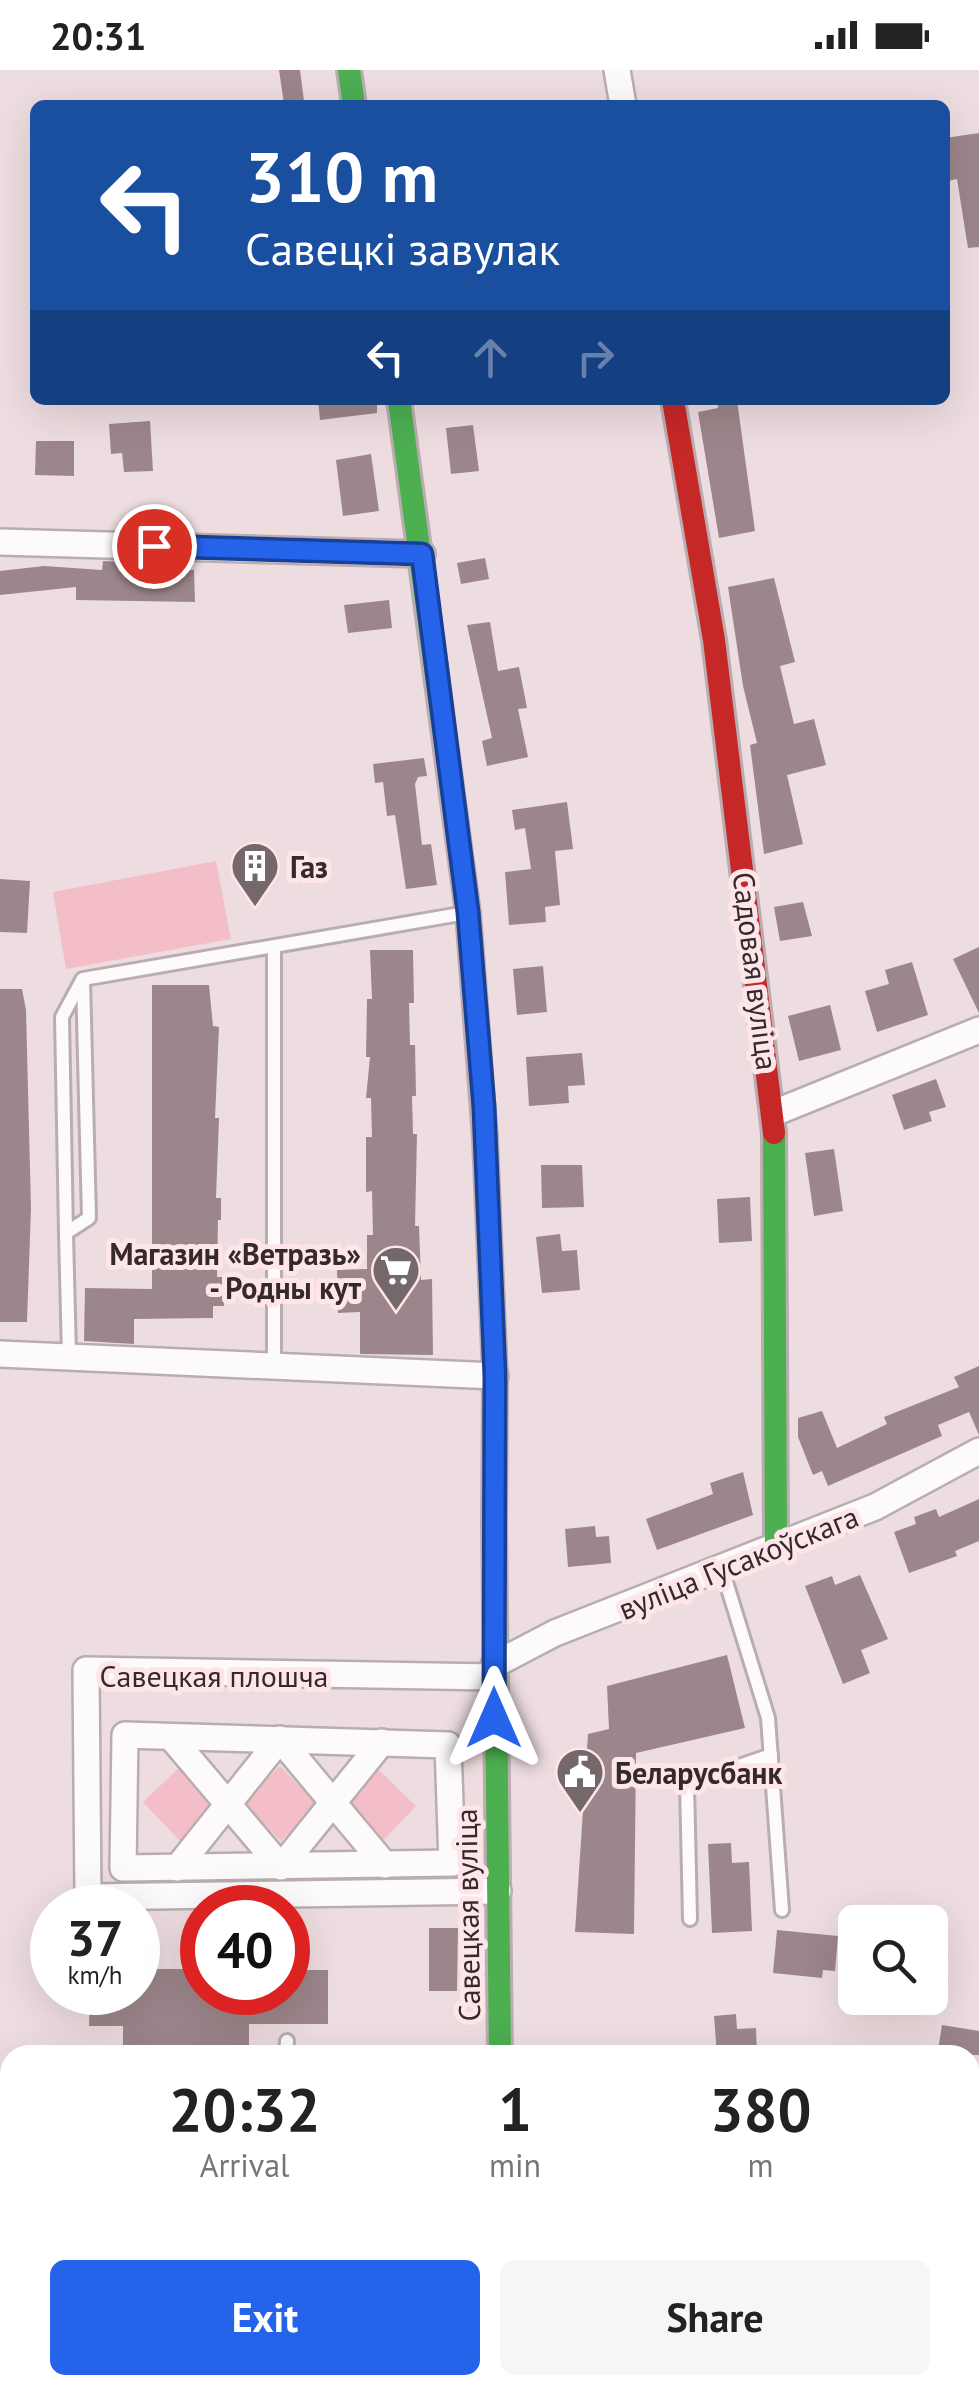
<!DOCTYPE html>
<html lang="en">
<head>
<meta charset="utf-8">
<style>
	:root { --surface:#fff; --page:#f6f6f6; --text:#222; --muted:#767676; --accent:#2563eb }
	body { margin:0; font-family:"PT Sans",sans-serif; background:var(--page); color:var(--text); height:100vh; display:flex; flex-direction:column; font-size:38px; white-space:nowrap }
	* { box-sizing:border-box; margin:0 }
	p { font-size:32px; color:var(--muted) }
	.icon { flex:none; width:55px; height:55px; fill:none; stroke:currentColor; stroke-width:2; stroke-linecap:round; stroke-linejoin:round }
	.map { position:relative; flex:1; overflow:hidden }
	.side { position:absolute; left:0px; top:1975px; width:980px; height:350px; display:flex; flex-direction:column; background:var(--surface); border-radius:30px 30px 0 0; box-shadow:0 10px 40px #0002 }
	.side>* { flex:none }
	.guide { position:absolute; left:30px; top:30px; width:920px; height:305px; border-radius:15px; box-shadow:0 10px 40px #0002; background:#1a4fa0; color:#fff; overflow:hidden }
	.tools { position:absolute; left:838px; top:1835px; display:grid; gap:20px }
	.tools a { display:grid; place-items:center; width:110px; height:110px; border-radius:15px; background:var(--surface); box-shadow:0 10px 40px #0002; font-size:50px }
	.speed { position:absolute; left:30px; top:1815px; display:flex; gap:20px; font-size:50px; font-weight:700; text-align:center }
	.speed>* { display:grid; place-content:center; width:130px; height:130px; border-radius:50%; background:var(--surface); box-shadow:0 10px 40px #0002; line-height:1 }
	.speed small { font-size:25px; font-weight:400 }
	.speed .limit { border:15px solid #d22; background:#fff; color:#111 }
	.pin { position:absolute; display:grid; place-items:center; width:85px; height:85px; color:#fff; margin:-42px; border:5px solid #fff; border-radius:50%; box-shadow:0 2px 10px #0007 }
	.me { position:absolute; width:110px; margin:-55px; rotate:0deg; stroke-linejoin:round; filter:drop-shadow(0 0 8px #0008) }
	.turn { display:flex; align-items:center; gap:35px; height:210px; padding:0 50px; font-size:45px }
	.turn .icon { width:130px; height:130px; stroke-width:2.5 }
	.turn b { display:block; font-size:70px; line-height:85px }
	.lanes { display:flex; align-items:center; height:95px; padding:0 50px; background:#0003; justify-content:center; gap:50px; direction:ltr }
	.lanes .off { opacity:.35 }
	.eta { display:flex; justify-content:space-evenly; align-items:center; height:170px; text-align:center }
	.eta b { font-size:60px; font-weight:700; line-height:70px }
	.button { display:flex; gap:20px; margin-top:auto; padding:20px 50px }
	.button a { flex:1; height:115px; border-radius:15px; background:var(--accent); color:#fff; font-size:40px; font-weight:700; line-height:115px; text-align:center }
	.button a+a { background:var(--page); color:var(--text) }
	.status { display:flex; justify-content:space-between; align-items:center; height:70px; padding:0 50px; background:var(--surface); direction:ltr }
	.status svg { height:28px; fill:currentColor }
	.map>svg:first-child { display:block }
	.green { fill:#f3bec8 }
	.building { fill:#9d868b }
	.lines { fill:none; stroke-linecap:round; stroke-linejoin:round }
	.lane-casing { stroke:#baadaf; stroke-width:18 }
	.street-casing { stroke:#baadaf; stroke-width:30 }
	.fast-casing { stroke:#baadaf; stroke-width:28 }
	.jam-casing { stroke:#baadaf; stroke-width:28 }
	.lane { stroke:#fcfafa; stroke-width:12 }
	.street { stroke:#fcfafa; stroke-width:25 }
	.fast { stroke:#4caf50; stroke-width:22 }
	.jam { stroke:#c62828; stroke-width:22 }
	.route-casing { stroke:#184099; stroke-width:25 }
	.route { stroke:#2563eb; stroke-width:18 }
	.labels { text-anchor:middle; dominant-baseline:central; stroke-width:10; stroke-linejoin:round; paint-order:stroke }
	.poi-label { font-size:30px; font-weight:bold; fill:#34292b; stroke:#fee5e9; text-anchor:start }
	.street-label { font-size:30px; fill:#34292b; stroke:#fee5e9 }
</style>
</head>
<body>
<div class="status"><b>20:31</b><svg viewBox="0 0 49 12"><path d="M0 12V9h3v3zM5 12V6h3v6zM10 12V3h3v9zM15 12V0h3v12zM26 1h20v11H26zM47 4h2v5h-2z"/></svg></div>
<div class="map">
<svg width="979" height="2325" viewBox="0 0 979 2325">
	<rect width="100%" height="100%" fill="#eedde0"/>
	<g class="green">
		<polygon points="216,791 231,869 66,899 53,822"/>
		<polygon points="182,1695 218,1734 180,1771 143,1732"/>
		<polygon points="280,1696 317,1734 281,1771 243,1733"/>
		<polygon points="378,1699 416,1736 381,1773 342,1737"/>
		<polygon points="546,2315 731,2315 732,2325 547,2325"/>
	</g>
	<g class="building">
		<polygon points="279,0 300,0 304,31 284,34"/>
		<polygon points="979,63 979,177 968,178 957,109 948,111 945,68"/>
		<polygon points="318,330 377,330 377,343 320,350"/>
		<polygon points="717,330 737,330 755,461 719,468 698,342 718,338"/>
		<polygon points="150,351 153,401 124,402 122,383 111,384 109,354"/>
		<polygon points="473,355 479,401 451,404 446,358"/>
		<polygon points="36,371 74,371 74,406 35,405"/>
		<polygon points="371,384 379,441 343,446 336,390"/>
		<polygon points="485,488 489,509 461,514 457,493"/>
		<polygon points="103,491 126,492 125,502 194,500 195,532 76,530 76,517 0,525 0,501 44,496 102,500"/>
		<polygon points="774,508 795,592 780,596 794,654 814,649 826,695 787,705 803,774 764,784 750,675 757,673 743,616 728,517"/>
		<polygon points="389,530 392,558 348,563 344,535"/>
		<polygon points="490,552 498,601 519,597 527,638 518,639 528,687 487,696 482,671 492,668 467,555"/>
		<polygon points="424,688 427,706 418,707 415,714 422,775 431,774 437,815 406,819 395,745 387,746 383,712 375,713 373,694"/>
		<polygon points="567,732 573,779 555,781 560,835 545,837 546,852 509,855 505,802 531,799 525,758 515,760 512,740"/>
		<polygon points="0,809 30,811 27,863 0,862"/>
		<polygon points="803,832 812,866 780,871 774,837"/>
		<polygon points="979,877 979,943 953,889"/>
		<polygon points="370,880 413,880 414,933 409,933 410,975 415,975 416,1026 412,1026 413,1064 417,1064 415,1156 419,1156 421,1210 432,1209 433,1285 360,1284 360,1242 338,1243 337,1200 367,1199 367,1165 373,1165 372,1121 366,1122 366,1067 372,1067 371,1028 366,1028 370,987 366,987 367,929 372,929"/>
		<polygon points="912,892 928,945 877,962 865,921 889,914 885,900"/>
		<polygon points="543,896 547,942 517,945 513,899"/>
		<polygon points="152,915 209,915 213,956 219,957 215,1048 219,1048 216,1128 221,1128 221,1150 218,1150 217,1207 223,1207 224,1236 213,1236 213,1248 134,1249 134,1274 84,1271 85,1218 152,1219"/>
		<polygon points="0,919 22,919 26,940 31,1138 27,1252 0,1252"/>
		<polygon points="830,935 841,980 799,991 788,946"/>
		<polygon points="582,983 585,1015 568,1016 569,1033 529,1036 526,987"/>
		<polygon points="936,1009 946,1037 929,1042 932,1051 904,1060 892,1025"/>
		<polygon points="834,1079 843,1141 814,1146 805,1083"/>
		<polygon points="541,1095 582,1095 584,1137 542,1138"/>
		<polygon points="750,1127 752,1171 719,1173 717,1129"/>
		<polygon points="560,1164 562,1181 577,1180 580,1220 542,1223 536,1167"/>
		<polygon points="979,1296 979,1365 969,1342 938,1355 942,1366 828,1416 822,1401 813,1405 798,1367 798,1348 822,1341 837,1378 887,1354 884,1347 959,1317 954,1307"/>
		<polygon points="743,1402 753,1445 657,1480 646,1449 713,1424 710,1413"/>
		<polygon points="979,1429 979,1471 955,1481 957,1486 909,1503 894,1462 916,1454 914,1447 936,1439 939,1447"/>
		<polygon points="595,1456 596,1467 609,1466 611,1493 568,1497 565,1459"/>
		<polygon points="860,1505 888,1569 861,1580 870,1603 843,1614 805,1516 832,1506 835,1515"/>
		<polygon points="727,1585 745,1658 636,1683 634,1864 575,1862 588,1664 609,1659 607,1616"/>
		<polygon points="731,1773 732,1793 749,1792 752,1861 712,1863 708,1774"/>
		<polygon points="429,1858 458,1858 457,1921 429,1921"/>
		<polygon points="777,1860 838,1866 835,1901 823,1900 822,1908 773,1903"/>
		<polygon points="138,1899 202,1899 202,1922 288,1922 288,1900 328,1900 328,1954 249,1954 249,1985 123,1985 123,1956 89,1956 90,1922 138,1922"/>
		<polygon points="736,1944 737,1959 756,1958 757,1985 717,1985 714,1946"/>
		<polygon points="942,1955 979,1961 979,1985 948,1985 948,1981 938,1980"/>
	</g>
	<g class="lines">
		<g class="lane-casing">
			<g id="lane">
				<polyline points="274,878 274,1294"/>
				<polyline points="66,1163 62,947 82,910"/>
				<polyline points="69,1286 66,1163 89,1148 83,909 466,843"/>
				<polyline points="722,1499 768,1648 782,1840"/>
				<polyline points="690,1849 687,1714 771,1685"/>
				<polyline points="286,1985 287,1971"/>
				<polyline points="0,2287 10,2286"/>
				<polyline points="754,2315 755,2325"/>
				<polyline points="126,2325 126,2315"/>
				<polyline points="225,2325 226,2315"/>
			</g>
		</g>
		<g class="street-casing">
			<g id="street">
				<polyline points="617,0 623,35"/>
				<polyline points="0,472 422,484"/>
				<polyline points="774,1043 979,960"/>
				<polyline points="0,1284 495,1306"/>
				<polyline points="494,1595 555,1563 875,1437 979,1381"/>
				<polyline points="493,1607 86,1600 88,1827 498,1821"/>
				<polygon points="125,1665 448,1675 452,1793 123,1798"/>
				<polyline points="171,1667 281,1797 382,1672"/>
				<polyline points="177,1798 280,1669 385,1795"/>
				<polyline points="970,2050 979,2052"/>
			</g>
		</g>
		<g class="fast-casing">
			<g id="fast">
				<polyline points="349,0 354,35"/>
				<polyline points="399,330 468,843 485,1069"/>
				<polyline points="774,1063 776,1477"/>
				<polyline points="494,1452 500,1985"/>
			</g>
		</g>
		<g class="jam-casing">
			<g id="jam">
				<polyline points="673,330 714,570 774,1063"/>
				<polyline points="485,1069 495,1306 494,1452"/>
				<polyline points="512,2315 512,2325"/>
			</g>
		</g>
		<use href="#lane" class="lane"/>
		<use href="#street" class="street"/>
		<use href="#fast" class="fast"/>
		<use href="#jam" class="jam"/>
	</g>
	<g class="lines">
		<g class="route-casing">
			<polyline id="route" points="154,476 422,484 468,842 484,1037 495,1306 494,1648"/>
		</g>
		<use href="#route" class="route"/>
	</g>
	<defs>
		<g id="building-pin" transform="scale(2.5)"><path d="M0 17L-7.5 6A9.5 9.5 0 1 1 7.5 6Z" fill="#75686a" stroke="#fee5e9"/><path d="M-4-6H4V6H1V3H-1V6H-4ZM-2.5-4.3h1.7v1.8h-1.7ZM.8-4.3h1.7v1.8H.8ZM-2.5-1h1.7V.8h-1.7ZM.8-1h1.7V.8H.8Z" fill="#fff"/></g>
		<g id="supermarket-pin" transform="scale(2.5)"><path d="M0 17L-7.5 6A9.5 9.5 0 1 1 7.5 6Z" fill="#75686a" stroke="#fee5e9"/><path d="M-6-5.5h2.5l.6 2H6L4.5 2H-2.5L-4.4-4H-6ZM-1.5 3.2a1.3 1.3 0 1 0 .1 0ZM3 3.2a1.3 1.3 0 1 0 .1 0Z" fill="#fff"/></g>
		<g id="civic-pin" transform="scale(2.5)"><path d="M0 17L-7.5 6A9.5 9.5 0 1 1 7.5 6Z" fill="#75686a" stroke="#fee5e9"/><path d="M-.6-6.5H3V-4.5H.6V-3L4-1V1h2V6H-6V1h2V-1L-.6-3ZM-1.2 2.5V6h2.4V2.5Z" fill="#fff"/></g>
	</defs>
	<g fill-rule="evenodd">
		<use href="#building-pin" x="255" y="796"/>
		<use href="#supermarket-pin" x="396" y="1200"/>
		<use href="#civic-pin" x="580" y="1702"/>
	</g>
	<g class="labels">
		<g class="poi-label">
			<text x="290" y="796">Газ</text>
			<text x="361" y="1183" text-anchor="end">Магазин «Ветразь»<tspan x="361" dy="34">- Родны кут</tspan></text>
			<text x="615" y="1702">Беларусбанк</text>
		</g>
		<g class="street-label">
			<text transform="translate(756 901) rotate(83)">Садовая вуліца</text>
			<text transform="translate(738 1492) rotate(-22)">вуліца Гусакоўскага</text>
			<text x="214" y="1605">Савецкая плошча</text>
			<text transform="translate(467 1845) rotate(-91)">Савецкая вуліца</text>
		</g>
	</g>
</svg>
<div class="tools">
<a><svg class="icon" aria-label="search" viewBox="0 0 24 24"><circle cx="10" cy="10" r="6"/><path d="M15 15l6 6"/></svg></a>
</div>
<div class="speed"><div>37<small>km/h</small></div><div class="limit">40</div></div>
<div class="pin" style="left:154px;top:476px;background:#d93025"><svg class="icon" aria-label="arrive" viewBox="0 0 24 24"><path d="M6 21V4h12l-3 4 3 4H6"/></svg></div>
<svg class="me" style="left:494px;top:1648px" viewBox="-20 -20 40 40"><path d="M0-17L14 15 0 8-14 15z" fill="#2563eb" stroke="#fff" stroke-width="4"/></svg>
<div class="guide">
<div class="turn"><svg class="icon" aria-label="left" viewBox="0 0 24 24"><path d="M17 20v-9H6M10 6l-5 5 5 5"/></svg><div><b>310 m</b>Савецкі завулак</div></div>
<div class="lanes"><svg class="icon" aria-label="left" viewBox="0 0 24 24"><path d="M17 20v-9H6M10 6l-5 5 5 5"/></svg><svg class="icon off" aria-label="ahead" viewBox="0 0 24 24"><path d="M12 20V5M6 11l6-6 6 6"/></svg><svg class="icon off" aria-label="right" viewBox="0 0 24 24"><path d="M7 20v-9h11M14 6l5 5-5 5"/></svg></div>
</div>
<section class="side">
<div class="eta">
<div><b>20:32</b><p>Arrival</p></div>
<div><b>1</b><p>min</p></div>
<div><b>380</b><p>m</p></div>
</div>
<div class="button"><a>Exit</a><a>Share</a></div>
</section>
</div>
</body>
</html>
